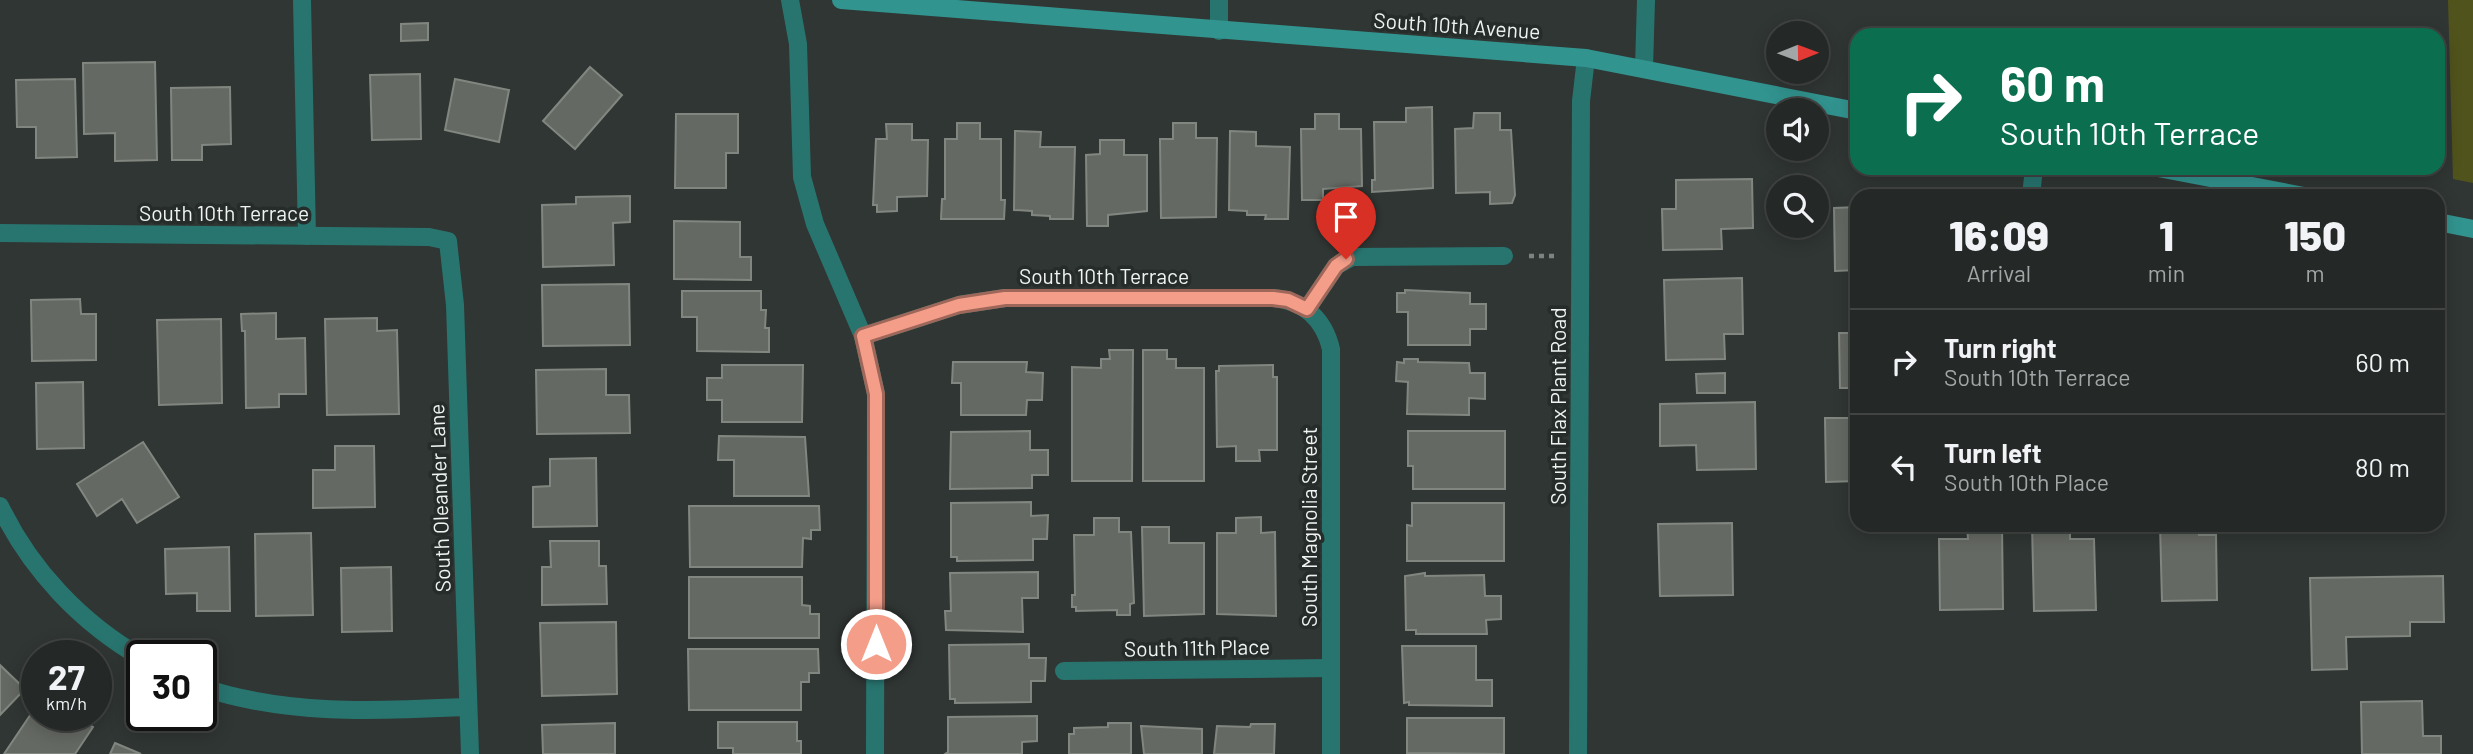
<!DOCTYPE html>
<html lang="en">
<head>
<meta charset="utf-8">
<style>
	:root { --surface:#242826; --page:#2c302e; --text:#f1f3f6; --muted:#a3a6a7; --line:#414443 }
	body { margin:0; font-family:Barlow,sans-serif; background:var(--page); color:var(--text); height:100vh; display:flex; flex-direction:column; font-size:26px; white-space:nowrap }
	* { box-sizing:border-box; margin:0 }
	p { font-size:23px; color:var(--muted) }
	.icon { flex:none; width:38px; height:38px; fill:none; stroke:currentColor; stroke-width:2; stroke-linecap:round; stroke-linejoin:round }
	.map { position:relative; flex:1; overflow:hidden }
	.panel { position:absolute; left:1850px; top:189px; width:595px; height:343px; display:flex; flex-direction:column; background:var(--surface); border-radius:21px; box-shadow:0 4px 18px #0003,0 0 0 2px var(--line) }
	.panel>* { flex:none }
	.guide { position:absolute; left:1850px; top:28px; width:595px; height:147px; border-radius:21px; box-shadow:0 4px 18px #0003,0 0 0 2px var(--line); background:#0b6e4f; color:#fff; overflow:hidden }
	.needle { width:46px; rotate:89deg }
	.buttons { position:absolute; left:1766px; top:21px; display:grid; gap:14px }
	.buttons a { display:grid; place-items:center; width:63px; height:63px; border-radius:50%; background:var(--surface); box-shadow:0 4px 18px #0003,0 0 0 2px var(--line); font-size:35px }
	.speed { position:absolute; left:21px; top:640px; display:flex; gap:14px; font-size:35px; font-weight:700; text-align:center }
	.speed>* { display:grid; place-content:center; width:91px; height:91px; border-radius:50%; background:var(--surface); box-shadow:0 4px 18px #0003,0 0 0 2px var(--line); line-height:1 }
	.speed small { font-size:18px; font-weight:400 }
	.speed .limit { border:4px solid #111; border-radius:10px; background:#fff; color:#111 }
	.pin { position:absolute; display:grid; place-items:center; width:60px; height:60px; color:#fff; margin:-72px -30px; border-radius:50% 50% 50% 0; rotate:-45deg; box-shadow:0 0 7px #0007 }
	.pin .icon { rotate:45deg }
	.me { position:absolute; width:77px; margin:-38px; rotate:0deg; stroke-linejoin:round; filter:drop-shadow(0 0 5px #0008) }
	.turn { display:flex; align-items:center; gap:24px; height:147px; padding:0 35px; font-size:32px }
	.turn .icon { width:91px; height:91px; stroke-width:2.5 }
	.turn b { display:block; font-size:49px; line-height:60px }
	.eta { display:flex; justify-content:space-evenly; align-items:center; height:119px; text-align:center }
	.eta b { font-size:42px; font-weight:800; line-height:49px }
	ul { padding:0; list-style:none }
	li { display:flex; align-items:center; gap:21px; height:105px; padding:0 35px; border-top:2px solid var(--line) }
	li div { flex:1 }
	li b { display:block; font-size:26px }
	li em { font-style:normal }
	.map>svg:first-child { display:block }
	.green { fill:#51531c }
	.building { fill:#656963; stroke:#828680; stroke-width:2 }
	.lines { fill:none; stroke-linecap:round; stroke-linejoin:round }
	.path { stroke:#7e8381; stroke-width:4.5; stroke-dasharray:5 5; stroke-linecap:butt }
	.service { stroke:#287570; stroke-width:18 }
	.minor { stroke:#287570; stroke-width:18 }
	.secondary { stroke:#32948f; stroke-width:18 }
	.route-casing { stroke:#9f675a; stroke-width:18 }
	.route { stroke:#f49e8a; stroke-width:12 }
	.labels { text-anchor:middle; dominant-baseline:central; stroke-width:7; stroke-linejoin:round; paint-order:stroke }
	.street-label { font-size:21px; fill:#eff3f1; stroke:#262c29 }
</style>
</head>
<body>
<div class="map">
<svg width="2473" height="754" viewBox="0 0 2473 754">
	<rect width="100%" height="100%" fill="#303633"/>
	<polygon class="green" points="2448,0 2473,0 2473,183 2453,179"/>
	<g class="building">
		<polygon points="428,23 428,40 401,41 401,24"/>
		<polygon points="155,62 157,160 115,161 115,133 84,134 83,63"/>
		<polygon points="590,67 622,95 575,149 543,121"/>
		<polygon points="420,74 421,139 372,140 370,75"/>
		<polygon points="75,79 77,157 36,158 36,127 17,127 16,80"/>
		<polygon points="455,79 509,90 499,142 445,130"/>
		<polygon points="230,87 231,144 202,145 202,160 172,160 171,88"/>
		<polygon points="1432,107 1433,188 1372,192 1372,180 1375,180 1374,122 1406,122 1406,108"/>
		<polygon points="1474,113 1500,113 1500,130 1511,130 1515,195 1512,203 1490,204 1490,192 1456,193 1455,129 1473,128"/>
		<polygon points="676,114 738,114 738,153 726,153 726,188 675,188"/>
		<polygon points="1315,114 1339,114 1339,129 1361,129 1362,186 1323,189 1323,200 1302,200 1301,129 1315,129"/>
		<polygon points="957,123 980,123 980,139 1001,139 1001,200 1005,200 1004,219 941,219 942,199 945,199 945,139 957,139"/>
		<polygon points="1173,123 1196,123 1196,138 1217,138 1216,217 1161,218 1160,139 1173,139"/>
		<polygon points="886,124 912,124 912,140 928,140 927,196 897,197 897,211 877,212 877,205 873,205 876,139 887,139"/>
		<polygon points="1015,131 1041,132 1040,147 1075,147 1073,219 1050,219 1050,216 1032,215 1032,211 1014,210"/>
		<polygon points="1230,131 1256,132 1256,146 1290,147 1288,219 1265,219 1266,215 1247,215 1247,211 1229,210"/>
		<polygon points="1100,140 1124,140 1124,155 1147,155 1147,211 1108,215 1108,226 1087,226 1086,155 1100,154"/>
		<polygon points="1752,179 1753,228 1721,229 1722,249 1663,250 1662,209 1676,209 1676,180"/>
		<polygon points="630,196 630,222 613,223 614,265 543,267 542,205 576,204 576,197"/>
		<polygon points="1857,207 1857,270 1835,271 1834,208"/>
		<polygon points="674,221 740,222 740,257 751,257 751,280 674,279"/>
		<polygon points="1742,278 1743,334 1724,334 1725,359 1666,360 1664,280"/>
		<polygon points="629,284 630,345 543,346 542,285"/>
		<polygon points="1405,290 1470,293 1470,304 1486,304 1486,329 1470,329 1470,345 1408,345 1408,312 1397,312 1397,293 1405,293"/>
		<polygon points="682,291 761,291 761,310 766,310 765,328 769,328 769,352 697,351 697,317 682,317"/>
		<polygon points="80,299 81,314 96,314 96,360 32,361 31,300"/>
		<polygon points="276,313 276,339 305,338 306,394 279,394 279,407 246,408 245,331 242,331 241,314"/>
		<polygon points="377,318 377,331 397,330 399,414 327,415 325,319"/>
		<polygon points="221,319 222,403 159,405 157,320"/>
		<polygon points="1839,333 1857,333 1857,388 1840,388"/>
		<polygon points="1109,350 1133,350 1132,481 1072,481 1072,367 1101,368 1101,359 1110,359"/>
		<polygon points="1143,350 1167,350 1167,359 1176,359 1176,368 1204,368 1204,481 1143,481"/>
		<polygon points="1404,359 1418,359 1418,362 1469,363 1470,373 1485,373 1485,399 1469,398 1469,415 1407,414 1408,382 1396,381 1397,362 1404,363"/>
		<polygon points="953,362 1027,362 1026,372 1043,373 1042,400 1027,400 1026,415 961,415 961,383 952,383"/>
		<polygon points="722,365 803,365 802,422 722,422 722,400 707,400 707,378 722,378"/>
		<polygon points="1273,365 1273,377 1277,377 1277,450 1259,450 1260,461 1236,461 1236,446 1217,447 1216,371 1219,371 1219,366"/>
		<polygon points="606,369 606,395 629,395 630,433 537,434 536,370"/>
		<polygon points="1725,373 1725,393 1697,393 1696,374"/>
		<polygon points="83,382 84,448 37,449 36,383"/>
		<polygon points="1755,402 1756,469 1697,470 1696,445 1660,446 1660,404"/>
		<polygon points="1825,418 1857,418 1857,481 1826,482"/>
		<polygon points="1030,431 1030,450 1048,450 1048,475 1032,475 1032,488 950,489 951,432"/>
		<polygon points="1408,431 1505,431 1505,489 1413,489 1413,466 1408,466"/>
		<polygon points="719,436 805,437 809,496 734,496 734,460 718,460"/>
		<polygon points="143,442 179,497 137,523 122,499 97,516 77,484"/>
		<polygon points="335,446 374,446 375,507 313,508 313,470 335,470"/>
		<polygon points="596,458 597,526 533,527 533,487 550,486 550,459"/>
		<polygon points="1031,502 1031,516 1048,515 1047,539 1033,539 1033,560 957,561 957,557 951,557 951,503"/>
		<polygon points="1412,503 1504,503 1504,561 1407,561 1407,525 1412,526"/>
		<polygon points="689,506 819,506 820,530 811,530 811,539 803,538 802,567 690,567"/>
		<polygon points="1261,517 1261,533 1275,532 1276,616 1217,614 1217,533 1236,533 1236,518"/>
		<polygon points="1094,518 1119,518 1119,532 1131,532 1134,603 1130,604 1130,615 1117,615 1117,610 1076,611 1076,607 1072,607 1072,595 1075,595 1074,535 1094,535"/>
		<polygon points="1732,523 1733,595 1660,596 1658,524"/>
		<polygon points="1967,525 2002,525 2003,609 1940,610 1939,539 1968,539"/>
		<polygon points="2032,525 2070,525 2070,539 2094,539 2096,610 2034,611"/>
		<polygon points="2160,525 2198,525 2199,535 2216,535 2217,600 2162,601"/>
		<rect x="2311" y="525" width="35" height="5"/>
		<polygon points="1142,527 1169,527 1169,543 1204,543 1204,614 1144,616"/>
		<polygon points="311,533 313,615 256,616 255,534"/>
		<polygon points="550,541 599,541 599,566 606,566 607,604 542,605 542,567 551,567"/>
		<polygon points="229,547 230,611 197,611 197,593 166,594 165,549"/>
		<polygon points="391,567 392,631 342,632 341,568"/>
		<polygon points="1038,572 1038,598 1022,598 1023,632 946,630 945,611 951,611 950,573"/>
		<polygon points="1425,573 1425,576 1484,575 1485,596 1501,596 1501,619 1486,620 1487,634 1416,634 1416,630 1406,630 1405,576"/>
		<polygon points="2443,576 2444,622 2410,622 2410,636 2346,637 2347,669 2312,670 2310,578"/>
		<polygon points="689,577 802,577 802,605 810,606 810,614 819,614 819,638 689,638"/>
		<polygon points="616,622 617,694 542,696 540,623"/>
		<polygon points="1029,644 1029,658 1046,658 1045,681 1031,681 1031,702 955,703 955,699 950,699 949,645"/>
		<polygon points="1402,646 1476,646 1476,680 1492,680 1492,706 1409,705 1409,702 1404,703"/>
		<polygon points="688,649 818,649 819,673 809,673 809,682 801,682 801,710 689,710"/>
		<polygon points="0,665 25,689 0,715"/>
		<polygon points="2422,701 2423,736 2441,736 2441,754 2362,754 2361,702"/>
		<polygon points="37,705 37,716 76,716 93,727 75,754 4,754"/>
		<polygon points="1037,716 1037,741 1022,742 1022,754 945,754 948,752 948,717"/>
		<polygon points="1407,718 1504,718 1504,754 1407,753"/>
		<polygon points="718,722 797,722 797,741 801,741 801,754 733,754 733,748 718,748"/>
		<polygon points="615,723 615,754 543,754 542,725"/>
		<polygon points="1108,723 1131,723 1131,754 1069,754 1069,734 1074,734 1074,728 1108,727"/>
		<polygon points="1251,724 1275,724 1274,754 1214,754 1217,726 1250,727"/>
		<polygon points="1141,726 1202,729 1202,754 1144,754"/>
		<polygon points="115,743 141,754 110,754"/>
	</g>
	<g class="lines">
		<polyline class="path" points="1529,256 1555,256"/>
		<g class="service">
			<polyline points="1307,309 1336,266 1352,257 1504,256"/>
			<polyline points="1064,671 1331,668"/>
		</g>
		<g class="minor">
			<polyline points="302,0 307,236"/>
			<polyline points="790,0 798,44 802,177 815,224 863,336 876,394 875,754"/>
			<polyline points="1219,0 1219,31"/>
			<polyline points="1644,68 1646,0"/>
			<polyline points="2031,196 2034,168"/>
			<polyline points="0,233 429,237 448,241 455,305 470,754"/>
			<path d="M 863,336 L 959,305 L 1005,298 L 1273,298 C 1304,301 1324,319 1331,349 L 1331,754"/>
			<path d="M 0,506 C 30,569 81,623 142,658"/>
			<path d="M 201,687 C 288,716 378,711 468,707"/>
			<polyline points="1578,754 1581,101 1586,58"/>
		</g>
		<g class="secondary">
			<polyline points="841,0 1586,58 1857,111"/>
			<polyline points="2158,168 2304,196"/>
			<polyline points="2438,222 2473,229"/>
		</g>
	</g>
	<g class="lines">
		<g class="route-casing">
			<polyline id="route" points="876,644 876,394 863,336 959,305 1005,298 1273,298 1288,300 1307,309 1336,266 1346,259"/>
		</g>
		<use href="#route" class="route"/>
	</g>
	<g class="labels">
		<g class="street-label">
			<text transform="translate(1457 25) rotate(4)">South 10th Avenue</text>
			<text x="224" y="212">South 10th Terrace</text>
			<text x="1104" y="275">South 10th Terrace</text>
			<text transform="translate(1557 406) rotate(-90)">South Flax Plant Road</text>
			<text transform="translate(439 498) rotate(-92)">South Oleander Lane</text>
			<text transform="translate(1308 527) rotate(-90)">South Magnolia Street</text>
			<text transform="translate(1197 647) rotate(-1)">South 11th Place</text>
		</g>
	</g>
</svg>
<div class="buttons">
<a><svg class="needle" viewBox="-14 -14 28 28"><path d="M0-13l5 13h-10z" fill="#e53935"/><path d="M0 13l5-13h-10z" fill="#a3a6a7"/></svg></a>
<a><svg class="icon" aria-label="sound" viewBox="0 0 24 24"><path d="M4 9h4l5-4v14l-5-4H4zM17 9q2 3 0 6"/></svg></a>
<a><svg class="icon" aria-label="search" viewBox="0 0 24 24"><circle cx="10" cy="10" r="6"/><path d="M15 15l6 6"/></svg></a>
</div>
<div class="speed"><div>27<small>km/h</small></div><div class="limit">30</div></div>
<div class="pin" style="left:1346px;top:259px;background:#d93025"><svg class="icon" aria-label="arrive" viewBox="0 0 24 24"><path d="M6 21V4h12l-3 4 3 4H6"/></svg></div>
<svg class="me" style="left:876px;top:644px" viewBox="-20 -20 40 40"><circle r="17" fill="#f49e8a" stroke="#fff" stroke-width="3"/><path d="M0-11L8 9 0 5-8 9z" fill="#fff"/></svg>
<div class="guide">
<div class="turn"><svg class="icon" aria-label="right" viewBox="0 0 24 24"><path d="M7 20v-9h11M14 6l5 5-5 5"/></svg><div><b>60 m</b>South 10th Terrace</div></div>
</div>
<section class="panel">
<div class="eta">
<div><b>16:09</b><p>Arrival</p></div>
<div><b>1</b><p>min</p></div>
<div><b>150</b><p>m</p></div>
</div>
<ul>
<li><svg class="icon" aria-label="right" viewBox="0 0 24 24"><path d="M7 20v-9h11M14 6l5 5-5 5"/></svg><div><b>Turn right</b><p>South 10th Terrace</p></div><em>60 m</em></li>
<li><svg class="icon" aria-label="left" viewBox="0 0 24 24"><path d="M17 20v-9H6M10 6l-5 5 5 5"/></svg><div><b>Turn left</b><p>South 10th Place</p></div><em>80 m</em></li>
</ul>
</section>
</div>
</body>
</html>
